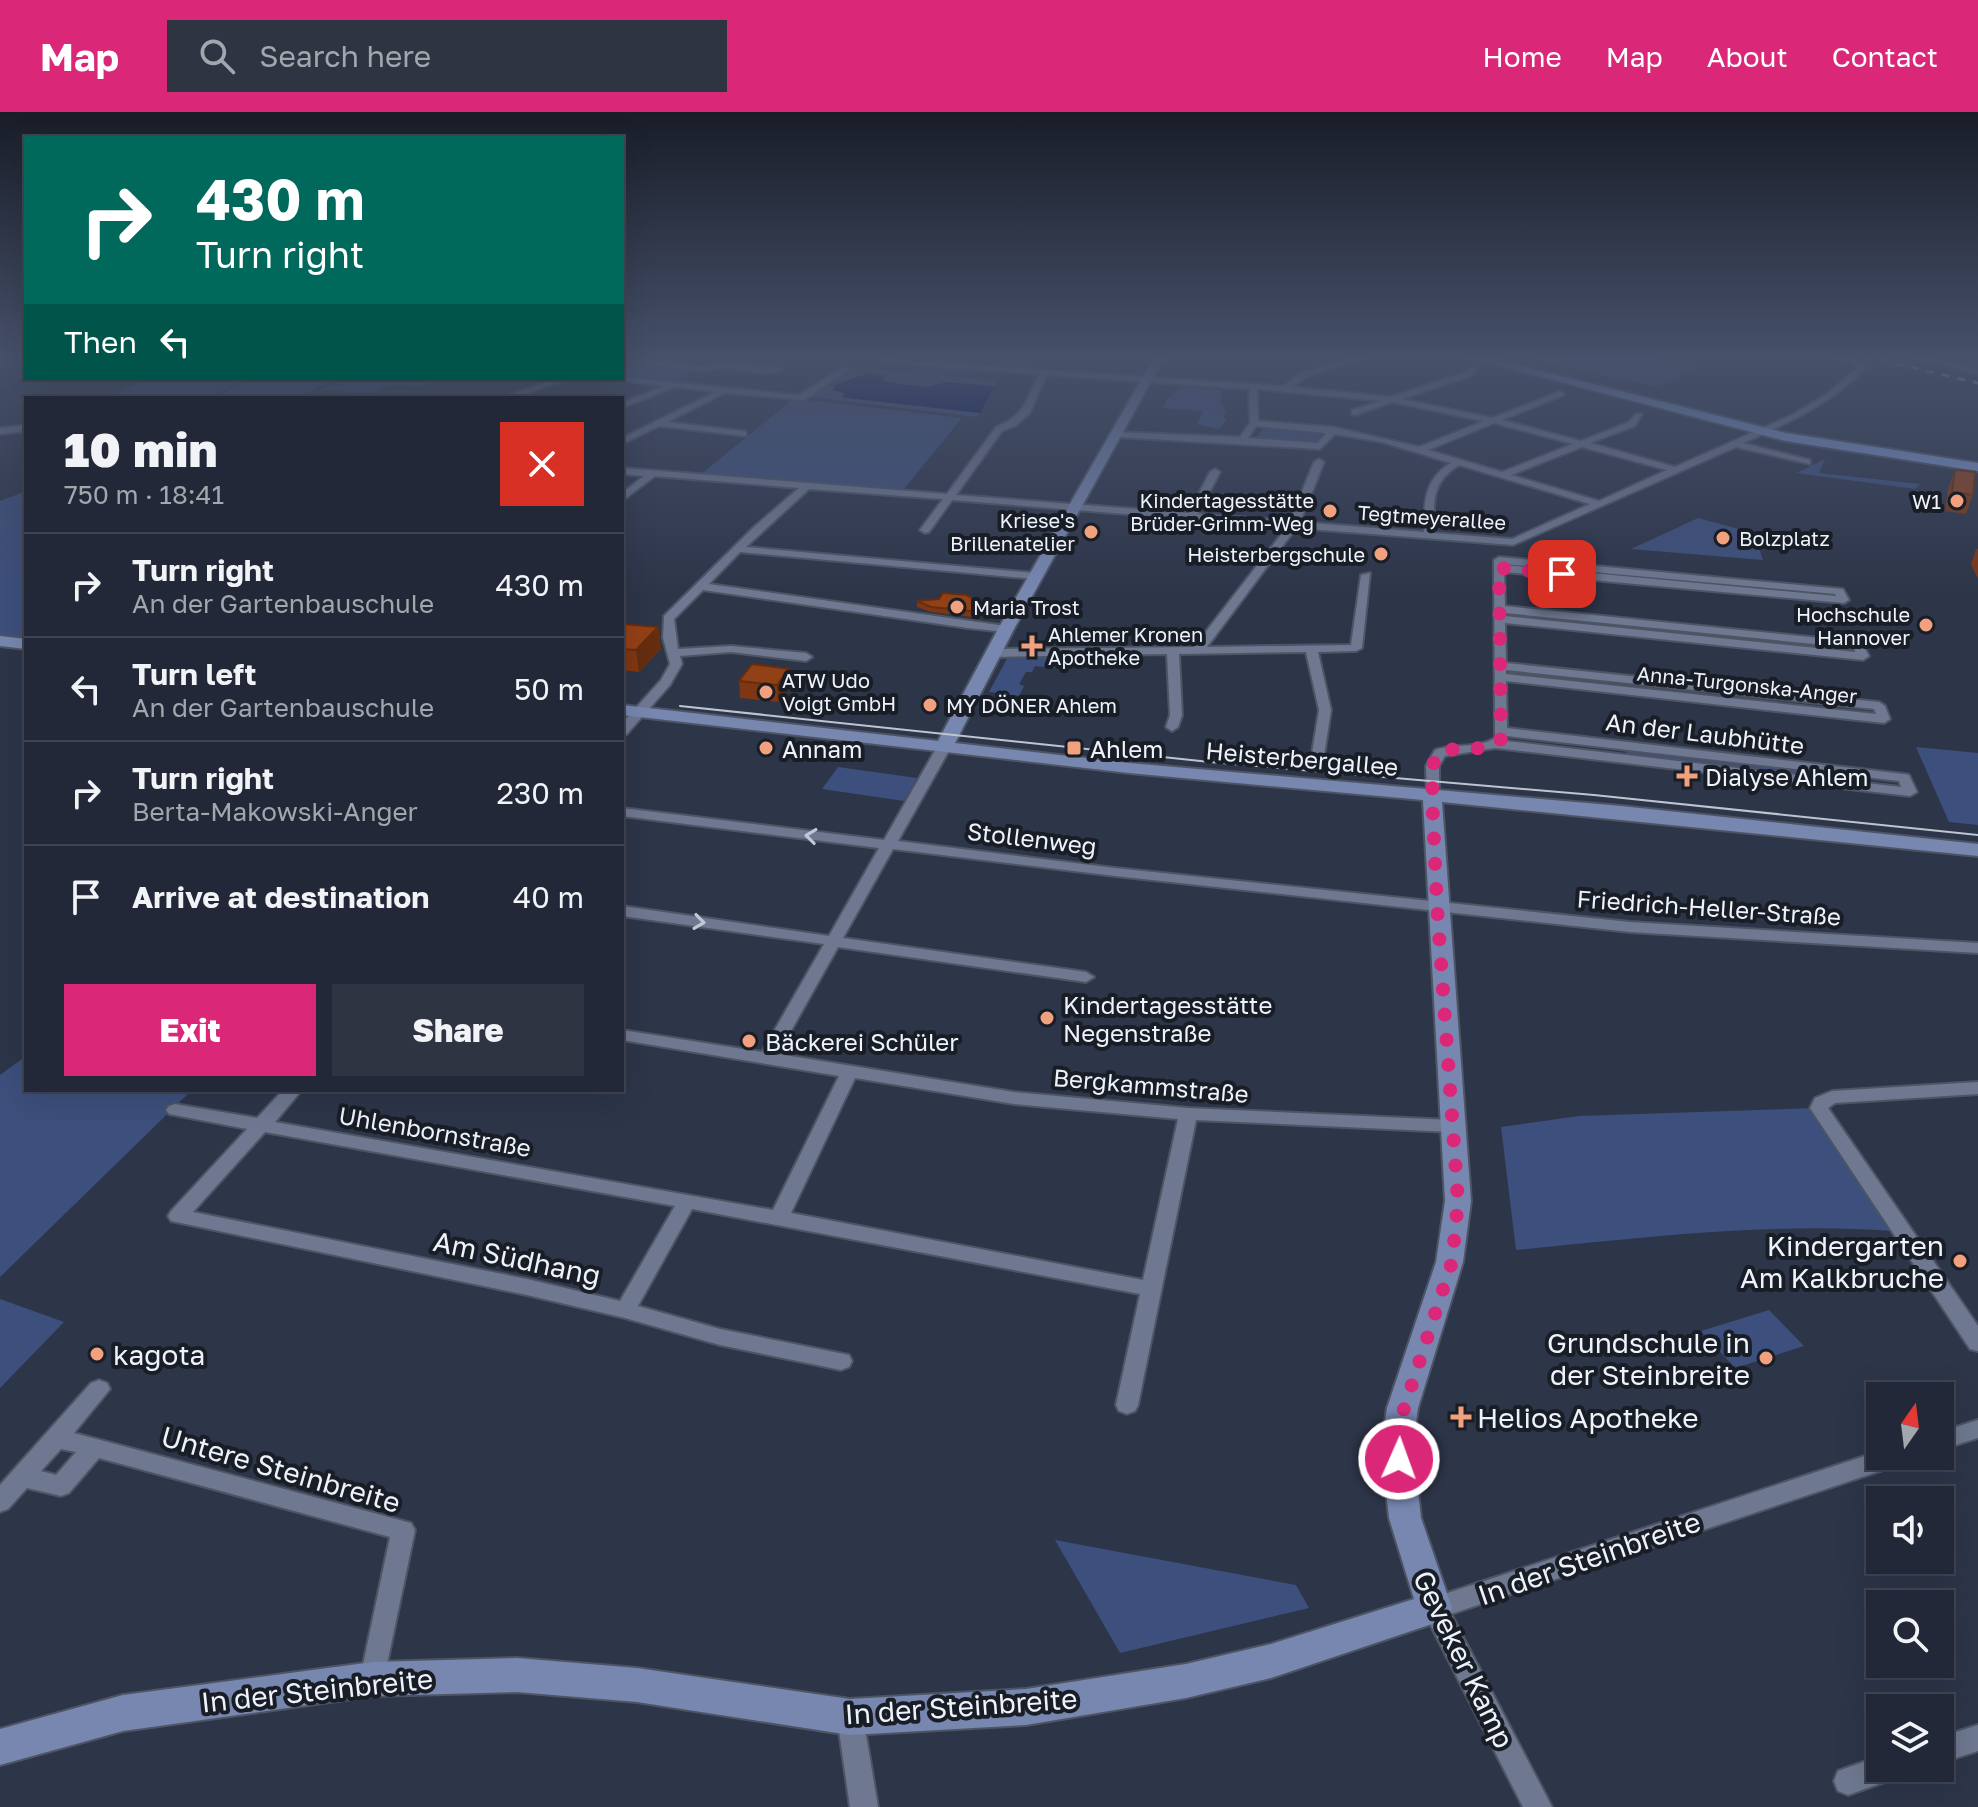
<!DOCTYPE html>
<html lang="en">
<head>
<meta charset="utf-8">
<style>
	:root { --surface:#222837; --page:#2e3442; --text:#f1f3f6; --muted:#a2a6ad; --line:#3f4452; --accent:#db2777 }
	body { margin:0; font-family:"Golos Text",sans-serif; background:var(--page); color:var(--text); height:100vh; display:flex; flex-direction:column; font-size:30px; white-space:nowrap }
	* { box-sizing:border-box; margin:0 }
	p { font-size:26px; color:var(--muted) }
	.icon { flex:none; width:44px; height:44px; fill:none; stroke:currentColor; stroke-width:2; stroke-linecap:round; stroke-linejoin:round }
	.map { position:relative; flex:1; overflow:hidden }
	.side { position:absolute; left:24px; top:284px; width:600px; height:696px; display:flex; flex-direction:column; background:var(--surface); border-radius:0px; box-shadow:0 8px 32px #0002,0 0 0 2px var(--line) }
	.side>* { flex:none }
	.banner { position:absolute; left:24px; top:24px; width:600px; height:244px; border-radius:0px; box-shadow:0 8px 32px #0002,0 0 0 2px var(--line); background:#00695c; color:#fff; overflow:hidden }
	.needle { width:52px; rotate:14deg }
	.tools { position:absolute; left:1866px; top:1270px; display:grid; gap:16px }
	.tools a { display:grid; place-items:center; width:88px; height:88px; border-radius:0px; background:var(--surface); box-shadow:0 8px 32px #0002,0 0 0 2px var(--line); font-size:40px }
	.pin { position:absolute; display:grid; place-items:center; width:68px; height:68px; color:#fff; margin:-34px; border-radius:16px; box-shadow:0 4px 12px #0006 }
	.me { position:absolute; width:88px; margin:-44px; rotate:2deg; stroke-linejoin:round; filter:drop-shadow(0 0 6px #0008) }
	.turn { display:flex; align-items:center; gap:28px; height:168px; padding:0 40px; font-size:36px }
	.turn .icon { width:104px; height:104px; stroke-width:2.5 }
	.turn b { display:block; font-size:56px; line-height:68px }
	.then { display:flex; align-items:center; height:76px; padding:0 40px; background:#0003; gap:16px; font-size:30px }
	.round { display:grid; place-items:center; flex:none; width:84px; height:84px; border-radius:0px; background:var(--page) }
	.overview { display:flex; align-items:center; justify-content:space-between; height:136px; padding:0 40px }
	h1 { font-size:48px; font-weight:800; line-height:60px }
	.action { display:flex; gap:16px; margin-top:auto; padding:16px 40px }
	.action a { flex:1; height:92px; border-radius:0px; background:var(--accent); color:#fff; font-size:32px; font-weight:800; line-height:92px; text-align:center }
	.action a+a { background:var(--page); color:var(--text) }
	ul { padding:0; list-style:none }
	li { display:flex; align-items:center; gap:24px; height:104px; padding:0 40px; border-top:2px solid var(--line) }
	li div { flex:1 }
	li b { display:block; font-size:30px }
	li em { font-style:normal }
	header { display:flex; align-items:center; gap:48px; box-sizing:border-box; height:112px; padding:0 40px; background:var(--accent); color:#fff }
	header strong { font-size:38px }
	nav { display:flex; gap:44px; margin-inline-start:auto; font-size:28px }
	.search { width:560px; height:72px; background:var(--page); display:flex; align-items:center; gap:20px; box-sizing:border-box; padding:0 28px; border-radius:0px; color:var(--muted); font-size:30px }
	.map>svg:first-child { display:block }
	.green { fill:#3d4f7c }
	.water { fill:#040c52 }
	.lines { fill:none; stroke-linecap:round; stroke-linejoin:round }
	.street-casing { stroke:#4d5464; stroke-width:4 }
	.secondary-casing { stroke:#4d5464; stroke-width:4 }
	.primary-casing { stroke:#4d5464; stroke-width:4 }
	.street { fill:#6e7890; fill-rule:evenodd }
	.secondary { fill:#7787b0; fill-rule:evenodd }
	.primary { fill:#7f97d0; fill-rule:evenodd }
	.tram { stroke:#bec4d0; stroke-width:2 }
	.rail { stroke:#bec4d0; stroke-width:3; stroke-dasharray:8 8; stroke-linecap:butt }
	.wall { fill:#7e3713 }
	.shaded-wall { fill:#662d0f }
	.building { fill:#924016; stroke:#662d0f; stroke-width:2 }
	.oneway { stroke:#c1c7d6 }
	.route { stroke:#db2777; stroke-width:14; stroke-dasharray:0 25.2 }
	.poi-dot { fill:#f2a17e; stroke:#191d26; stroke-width:3 }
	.labels { text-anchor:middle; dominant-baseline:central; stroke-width:8; stroke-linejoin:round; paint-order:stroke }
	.far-poi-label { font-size:20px; fill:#edf2fc; stroke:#191d26; text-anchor:end }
	.far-street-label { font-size:20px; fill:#edf2fc; stroke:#191d26 }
	.street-label { font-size:24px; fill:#edf2fc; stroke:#191d26 }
	.poi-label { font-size:24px; fill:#edf2fc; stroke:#191d26; text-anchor:start }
	.near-poi-label { font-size:28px; fill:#edf2fc; stroke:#191d26; text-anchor:end }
	.near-street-label { font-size:28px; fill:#edf2fc; stroke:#191d26 }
</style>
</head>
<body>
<header>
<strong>Map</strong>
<div class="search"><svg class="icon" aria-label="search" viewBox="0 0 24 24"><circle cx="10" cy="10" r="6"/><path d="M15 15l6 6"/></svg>Search here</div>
<nav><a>Home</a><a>Map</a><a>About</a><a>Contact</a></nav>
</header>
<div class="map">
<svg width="1978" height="1695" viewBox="0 0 1978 1695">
	<rect width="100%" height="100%" fill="#2d3549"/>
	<g class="green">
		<polygon points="1517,244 1643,244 1698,255 1658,275"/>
		<polygon points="622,249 675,255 692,261 670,270 622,266"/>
		<polygon points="857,256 996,269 994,275 969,271 925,275 886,270 882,268 886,264 866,261 835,273 835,279 845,281 843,284 848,286 980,301 977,305 811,285"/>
		<polygon points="150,266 248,266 207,286 103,286"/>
		<polygon points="253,266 335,266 297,286 213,286"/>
		<polygon points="345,266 436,266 421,274 389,273 370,281 322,278"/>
		<polygon points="1182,275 1222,278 1220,290 1226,300 1223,306 1227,307 1219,317 1197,312 1203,299 1163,296 1168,286"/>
		<polygon points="792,288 798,287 962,306 902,379 700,363"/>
		<polygon points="1263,316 1322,321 1316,333 1255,328"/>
		<polygon points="1825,347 1819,361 1920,372 1915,377 1796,361"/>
		<polygon points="26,379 26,527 0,524 0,389"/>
		<polygon points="1698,406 1754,421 1763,448 1631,437"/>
		<polygon points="1060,544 1054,556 1035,554 1032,560 1026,560 1019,572 1024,574 1019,584 989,580 1008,545"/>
		<polygon points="1916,635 1978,641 1978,713 1949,710"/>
		<polygon points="1626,636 1824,660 1826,667 1627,646"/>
		<polygon points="838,655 917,666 904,689 822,677"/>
		<polygon points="26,944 26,978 192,978 0,1165 0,963"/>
		<path d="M 1817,996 L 1893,1119 C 1767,1110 1642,1126 1516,1138 L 1501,1015 L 1579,1004 Z"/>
		<polygon points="0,1187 64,1210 0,1276"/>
		<polygon points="1769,1198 1804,1234 1735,1256 1701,1219"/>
		<polygon points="1055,1428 1296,1473 1309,1496 1120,1541"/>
	</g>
	<polygon class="water" points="869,261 886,264 882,268 886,270 925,275 948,270 994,275 980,301 848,286 842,285 845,281 833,278 835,273"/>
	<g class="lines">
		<g class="street-casing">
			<g id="street">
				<path d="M 1360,244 L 1372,244 L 1306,265 L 1293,275 L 1391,285 L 1465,260 L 1475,254 L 1479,256 L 1471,264 L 1402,287 L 1492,306 L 1561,279 L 1564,283 L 1502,308 L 1581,329 L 1629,310 L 1636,302 L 1642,302 L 1635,314 L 1590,331 L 1675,355 L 1792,303 L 1827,282 L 1857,256 L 1851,251 L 1827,244 L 1857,247 L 1866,256 C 1831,292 1788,311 1743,331 L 1810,348 L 1810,352 L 1736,335 L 1513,433 L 1296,416 L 1207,535 L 1351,533 L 1361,463 L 1370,461 L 1362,536 L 1356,539 L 1318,540 L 1331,598 L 1324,644 L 1314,644 L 1312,641 L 1319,598 L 1306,540 L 1179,542 L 1182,603 L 1178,615 L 1172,619 L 1166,615 L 1170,603 L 1167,542 L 993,545 L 987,541 L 993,537 L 1194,535 L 1287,415 L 952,388 L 929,420 L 925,421 L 920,418 L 943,387 L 809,377 L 746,435 L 1035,461 L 1040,464 L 1035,467 L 740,440 L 709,472 L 1006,514 L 1012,517 L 1006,520 L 968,516 L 703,478 L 674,507 L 678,537 L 731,534 L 806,541 L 812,545 L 806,549 L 731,540 L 680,544 L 682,552 L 670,573 L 627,622 L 622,623 L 622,611 L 661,568 L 670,552 L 663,526 L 664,504 L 754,415 L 799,376 L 655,364 L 622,389 L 622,381 L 644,364 L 622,362 L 622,356 L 947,382 L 996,315 C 1028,302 1024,288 1040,262 L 885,251 L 882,247 L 1284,274 L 1300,261 ZM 1047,263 L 1249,277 L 1250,311 L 1240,325 L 1114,320 L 1113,322 L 1117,325 L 1320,337 L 1335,322 L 1382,330 L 1451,351 C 1424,367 1424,391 1424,420 L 1300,410 L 1324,350 L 1319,347 L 1314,350 L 1290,409 L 1198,402 L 1220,360 L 1215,357 L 1210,360 L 1189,401 L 956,383 L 1002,319 L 1015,314 L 1029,302 ZM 1257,277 L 1381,289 L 1352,298 L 1352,302 L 1355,303 L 1392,290 L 1484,309 L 1419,335 L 1333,315 L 1258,309 ZM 1494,311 L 1573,332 L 1502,360 L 1428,338 ZM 1256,314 L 1326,321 L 1318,331 L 1248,326 ZM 1582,335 L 1667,358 L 1599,389 L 1511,363 ZM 1459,353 L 1590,392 L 1512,427 L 1434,421 C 1434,390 1430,371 1459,353 Z"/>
				<polygon points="1907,244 1921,244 1978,258 1978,262"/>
				<path d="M 622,246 L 705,255 L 715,250 L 784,256 C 767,270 729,250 706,259 L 622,250 Z"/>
				<polygon points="843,255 850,257 804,288 725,281 667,310 743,319 746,320 746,324 659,314 622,332 622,326 715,280 675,275 622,296 622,291 664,274 602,266 622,265 799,283"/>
				<polygon points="559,266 571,266 513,286 501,286"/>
				<polygon points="26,313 26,319 0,322 0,316"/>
				<path d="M 1499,445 L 1843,477 L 1849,488 L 1844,491 L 1504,460 L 1505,494 L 1858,530 L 1862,531 L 1869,544 L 1863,548 L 1505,511 L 1506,551 L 1879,590 L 1885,594 L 1890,607 L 1884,611 L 1506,569 L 1507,616 L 1904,662 L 1909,663 L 1917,680 L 1910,684 L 1495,636 L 1445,644 L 1439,654 L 1439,684 L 1437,687 L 1427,687 L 1426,654 L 1435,638 C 1454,631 1477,637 1495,626 L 1494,448 ZM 1504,452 L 1835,482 L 1836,484 L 1504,453 ZM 1505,501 L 1854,536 L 1855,540 L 1505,504 ZM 1506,558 L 1874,597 L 1876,602 L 1506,562 ZM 1507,624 L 1899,669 L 1901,675 L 1506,629 Z"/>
				<path d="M 944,631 L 951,635 L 898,729 L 1115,756 L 1630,810 L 1978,831 L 1978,841 L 1630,820 L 1115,764 L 893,737 L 843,826 L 1086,860 L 1094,865 L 1086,870 L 838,835 L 778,942 L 1014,980 L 1188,996 L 1451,1008 L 1457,1010 L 1460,1014 L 1457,1018 L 1451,1020 L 1196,1008 L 1138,1293 L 1135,1299 L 1127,1302 L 1119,1299 L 1116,1293 L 1140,1182 L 692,1097 L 638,1194 L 720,1217 L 849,1243 L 852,1249 L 849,1255 L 841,1258 L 720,1233 L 625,1206 L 527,1183 L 171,1109 L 168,1104 L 171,1099 L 247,1017 L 169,1002 L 166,998 L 169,994 L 175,992 L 257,1006 L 283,978 L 302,978 L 275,1010 L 773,1098 L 839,964 L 622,928 L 622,918 L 762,940 L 824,832 L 622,804 L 622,794 L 829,824 L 879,736 L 622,704 L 622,696 L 884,728 L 937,635 ZM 855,966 L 1014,992 L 1178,1007 L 1143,1168 L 791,1101 ZM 265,1020 L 675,1094 L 620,1189 L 527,1167 L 193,1100 Z"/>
				<polygon points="1978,970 1978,982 1835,991 1828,996 1978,1214 1978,1239 1970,1237 1810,996 1815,986 1832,979"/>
				<path d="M 99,1268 L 107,1271 L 110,1277 L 74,1321 L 411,1411 L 415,1418 L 382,1576 L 373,1579 L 364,1576 L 360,1567 L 390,1425 L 99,1346 L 69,1381 L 61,1384 L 27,1376 L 8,1397 L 0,1400 L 0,1373 L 91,1271 ZM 61,1337 L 76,1340 L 56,1363 L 41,1359 Z"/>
				<polygon points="1978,1308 1978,1326 1940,1338 1940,1320"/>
				<polygon points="1880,1339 1880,1344 1906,1344 1903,1351 1895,1354 1451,1502 1552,1695 1523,1695 1426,1504 1422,1496 1426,1488"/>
				<polygon points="850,1592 859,1596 863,1605 878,1695 850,1695 837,1605 841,1596"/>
				<polygon points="1978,1613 1978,1639 1940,1651 1940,1625"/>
				<polygon points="1880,1644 1880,1656 1900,1656 1896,1666 1848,1683 1838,1679 1834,1669 1838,1659"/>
			</g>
		</g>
		<g class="secondary-casing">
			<g id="secondary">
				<polygon points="1155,244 1165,244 1014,517 955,631 1129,651 1621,694 1978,732 1978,744 1442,690 1471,1089 1463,1150 1418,1296 1413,1335 1421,1406 1452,1496 1447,1507 1271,1566 1186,1586 1026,1613 850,1623 637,1590 517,1580 373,1584 123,1619 0,1653 0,1617 123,1583 373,1550 517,1546 637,1556 850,1587 1026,1577 1186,1552 1271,1532 1414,1487 1389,1406 1381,1335 1387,1296 1436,1150 1445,1089 1423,688 1129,661 622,603 622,593 938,629 998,517"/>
				<polygon points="0,524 26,527 26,537 0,534"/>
			</g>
		</g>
		<g class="primary-casing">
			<polygon id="primary" points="1462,244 1482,244 1786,321 1978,351 1978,359 1786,329"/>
		</g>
		<use href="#street" class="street"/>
		<use href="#secondary" class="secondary"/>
		<use href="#primary" class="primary"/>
		<polyline class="tram" points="680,594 1210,650 1594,683 1978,723"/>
		<polyline class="rail" points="1864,244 1978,271"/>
	</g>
	<g class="wall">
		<polygon points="1955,358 1973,383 1966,402 1945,399 1948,376"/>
		<polygon points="1976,437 1978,437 1978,467 1971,452"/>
		<polygon points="917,489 985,497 980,506 931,500 917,495"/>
		<polygon points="622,512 658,515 661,537 639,560 622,558"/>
		<polygon points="739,569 791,574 778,590 740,586"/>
	</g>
	<g class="shaded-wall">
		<polygon points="985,492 985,497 980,506 980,500"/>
		<polygon points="658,515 661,537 639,560 636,538"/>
		<polygon points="789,557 791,574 778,590 777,573"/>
	</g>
	<g class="building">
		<polygon points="1955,358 1975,360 1973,383 1952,380"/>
		<polygon points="943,481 966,483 985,492 980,500 931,495 917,489 939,487"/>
		<polygon points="622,512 658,515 636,538 622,537"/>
		<polygon points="752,552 789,557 777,573 739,569"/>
	</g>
	<defs><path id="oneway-chevron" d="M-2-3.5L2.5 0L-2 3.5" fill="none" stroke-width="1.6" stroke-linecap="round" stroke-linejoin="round" transform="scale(2)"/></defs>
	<g class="oneway">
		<use href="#oneway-chevron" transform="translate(811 724) rotate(-173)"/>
		<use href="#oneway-chevron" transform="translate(699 810) rotate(8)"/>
	</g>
	<linearGradient id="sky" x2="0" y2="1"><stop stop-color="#191d28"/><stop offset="0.51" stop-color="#46516a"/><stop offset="1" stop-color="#46516a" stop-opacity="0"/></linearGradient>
	<rect width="1978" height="481" fill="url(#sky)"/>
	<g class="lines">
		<path class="route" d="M 1399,1347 L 1399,1312 L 1452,1150 L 1458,1089 L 1437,794 L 1432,684 L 1434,647 C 1452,627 1483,646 1501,627 L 1499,456 L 1562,462"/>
	</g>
	<g class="poi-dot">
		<circle cx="1957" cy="389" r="8"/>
		<circle cx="1330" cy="399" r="8"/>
		<circle cx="1091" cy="420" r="8"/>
		<circle cx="1723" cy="426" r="8"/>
		<circle cx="1381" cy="442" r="8"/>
		<circle cx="957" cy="495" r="8"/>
		<circle cx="1926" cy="513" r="8"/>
		<path d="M1028 522h8v8h8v8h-8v8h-8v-8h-8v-8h8z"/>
		<circle cx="766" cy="580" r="8"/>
		<circle cx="930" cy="593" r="8"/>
		<circle cx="766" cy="636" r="8"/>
		<rect x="1066" y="628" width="16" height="16" rx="4"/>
		<path d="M1683 652h8v8h8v8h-8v8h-8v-8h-8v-8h8z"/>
		<circle cx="1047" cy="906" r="8"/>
		<circle cx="749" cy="929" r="8"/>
		<circle cx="1960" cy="1149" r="8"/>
		<circle cx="97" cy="1242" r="8"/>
		<circle cx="1766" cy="1246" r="8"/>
		<path d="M1457 1293h8v8h8v8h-8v8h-8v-8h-8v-8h8z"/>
	</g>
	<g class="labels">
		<g class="far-poi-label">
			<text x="1314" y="388">Kindertagesstätte<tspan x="1314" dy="23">Brüder-Grimm-Weg</tspan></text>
			<text x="1941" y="389">W1</text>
			<text x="1075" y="408">Kriese's<tspan x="1075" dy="23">Brillenatelier</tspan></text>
			<text x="1739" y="426" text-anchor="start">Bolzplatz</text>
			<text x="1365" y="442">Heisterbergschule</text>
			<text x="973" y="495" text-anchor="start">Maria Trost</text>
			<text x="1910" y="502">Hochschule<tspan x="1910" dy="23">Hannover</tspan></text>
			<text x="1048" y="522" text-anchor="start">Ahlemer Kronen<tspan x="1048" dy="23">Apotheke</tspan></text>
			<text x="782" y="568" text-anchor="start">ATW Udo<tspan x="782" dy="23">Voigt GmbH</tspan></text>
			<text x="946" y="593" text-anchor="start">MY DÖNER Ahlem</text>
		</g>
		<g class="far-street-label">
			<text transform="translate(1432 405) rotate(4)">Tegtmeyerallee</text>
			<text transform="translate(1747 572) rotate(6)">Anna-Turgonska-Anger</text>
		</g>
		<g class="street-label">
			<text transform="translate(1705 621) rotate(7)">An der Laubhütte</text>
			<text transform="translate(1302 646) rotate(5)">Heisterbergallee</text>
			<text transform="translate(1032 726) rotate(7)">Stollenweg</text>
			<text transform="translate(1709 795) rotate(4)">Friedrich-Heller-Straße</text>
			<text transform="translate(1151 973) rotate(5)">Bergkammstraße</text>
			<text transform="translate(435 1019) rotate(10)">Uhlenbornstraße</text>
		</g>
		<g class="poi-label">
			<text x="782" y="636">Annam</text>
			<text x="1090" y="636">Ahlem</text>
			<text x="1705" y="664">Dialyse Ahlem</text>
			<text x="1063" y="892">Kindertagesstätte<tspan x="1063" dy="28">Negenstraße</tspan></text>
			<text x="765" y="929">Bäckerei Schüler</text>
		</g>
		<g class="near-poi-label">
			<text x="1944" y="1133">Kindergarten<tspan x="1944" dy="32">Am Kalkbruche</tspan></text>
			<text x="1750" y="1230">Grundschule in<tspan x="1750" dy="32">der Steinbreite</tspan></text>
			<text x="113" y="1242" text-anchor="start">kagota</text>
			<text x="1477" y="1305" text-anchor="start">Helios Apotheke</text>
		</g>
		<g class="near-street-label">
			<text transform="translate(517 1146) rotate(12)">Am Südhang</text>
			<text transform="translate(281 1357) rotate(16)">Untere Steinbreite</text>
			<text transform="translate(1589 1446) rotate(-19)">In der Steinbreite</text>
			<text transform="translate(1464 1547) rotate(64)">Geveker Kamp</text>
			<text transform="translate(317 1578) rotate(-6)">In der Steinbreite</text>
			<text transform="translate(961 1594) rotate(-4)">In der Steinbreite</text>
		</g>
	</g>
</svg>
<div class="tools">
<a><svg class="needle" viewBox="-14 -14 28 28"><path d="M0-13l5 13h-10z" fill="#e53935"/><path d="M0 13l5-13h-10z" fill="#a2a6ad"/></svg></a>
<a><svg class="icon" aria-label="sound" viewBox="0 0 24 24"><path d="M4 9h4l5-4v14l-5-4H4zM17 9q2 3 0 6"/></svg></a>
<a><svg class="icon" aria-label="search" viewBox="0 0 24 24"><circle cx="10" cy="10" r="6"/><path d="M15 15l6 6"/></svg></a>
<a><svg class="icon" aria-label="layers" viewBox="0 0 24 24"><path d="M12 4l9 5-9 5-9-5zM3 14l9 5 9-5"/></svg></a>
</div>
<div class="pin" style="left:1562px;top:462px;background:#d93025"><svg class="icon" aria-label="arrive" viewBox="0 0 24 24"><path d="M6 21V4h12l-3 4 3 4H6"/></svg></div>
<svg class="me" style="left:1399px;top:1347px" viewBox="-20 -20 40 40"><circle r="17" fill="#db2777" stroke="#fff" stroke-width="3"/><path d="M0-11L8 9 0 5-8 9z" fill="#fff"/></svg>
<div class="banner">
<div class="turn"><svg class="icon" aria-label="right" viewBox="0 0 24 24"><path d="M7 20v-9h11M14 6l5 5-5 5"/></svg><div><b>430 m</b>Turn right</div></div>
<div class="then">Then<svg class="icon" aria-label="left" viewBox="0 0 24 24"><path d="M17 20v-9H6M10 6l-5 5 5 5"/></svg></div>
</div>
<section class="side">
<div class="overview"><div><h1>10 min</h1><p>750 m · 18:41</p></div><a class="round" style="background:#d93025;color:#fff"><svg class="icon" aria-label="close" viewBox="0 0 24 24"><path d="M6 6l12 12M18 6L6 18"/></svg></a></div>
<ul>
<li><svg class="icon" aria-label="right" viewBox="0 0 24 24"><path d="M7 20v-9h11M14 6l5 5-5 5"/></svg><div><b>Turn right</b><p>An der Gartenbauschule</p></div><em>430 m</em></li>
<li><svg class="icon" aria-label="left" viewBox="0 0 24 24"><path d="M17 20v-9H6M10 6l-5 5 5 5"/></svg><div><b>Turn left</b><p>An der Gartenbauschule</p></div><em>50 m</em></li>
<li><svg class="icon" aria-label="right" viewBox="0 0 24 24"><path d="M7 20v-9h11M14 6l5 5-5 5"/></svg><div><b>Turn right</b><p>Berta-Makowski-Anger</p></div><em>230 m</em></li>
<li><svg class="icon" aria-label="arrive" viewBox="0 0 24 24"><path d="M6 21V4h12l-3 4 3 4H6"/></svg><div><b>Arrive at destination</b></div><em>40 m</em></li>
</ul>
<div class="action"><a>Exit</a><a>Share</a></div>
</section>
</div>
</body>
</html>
